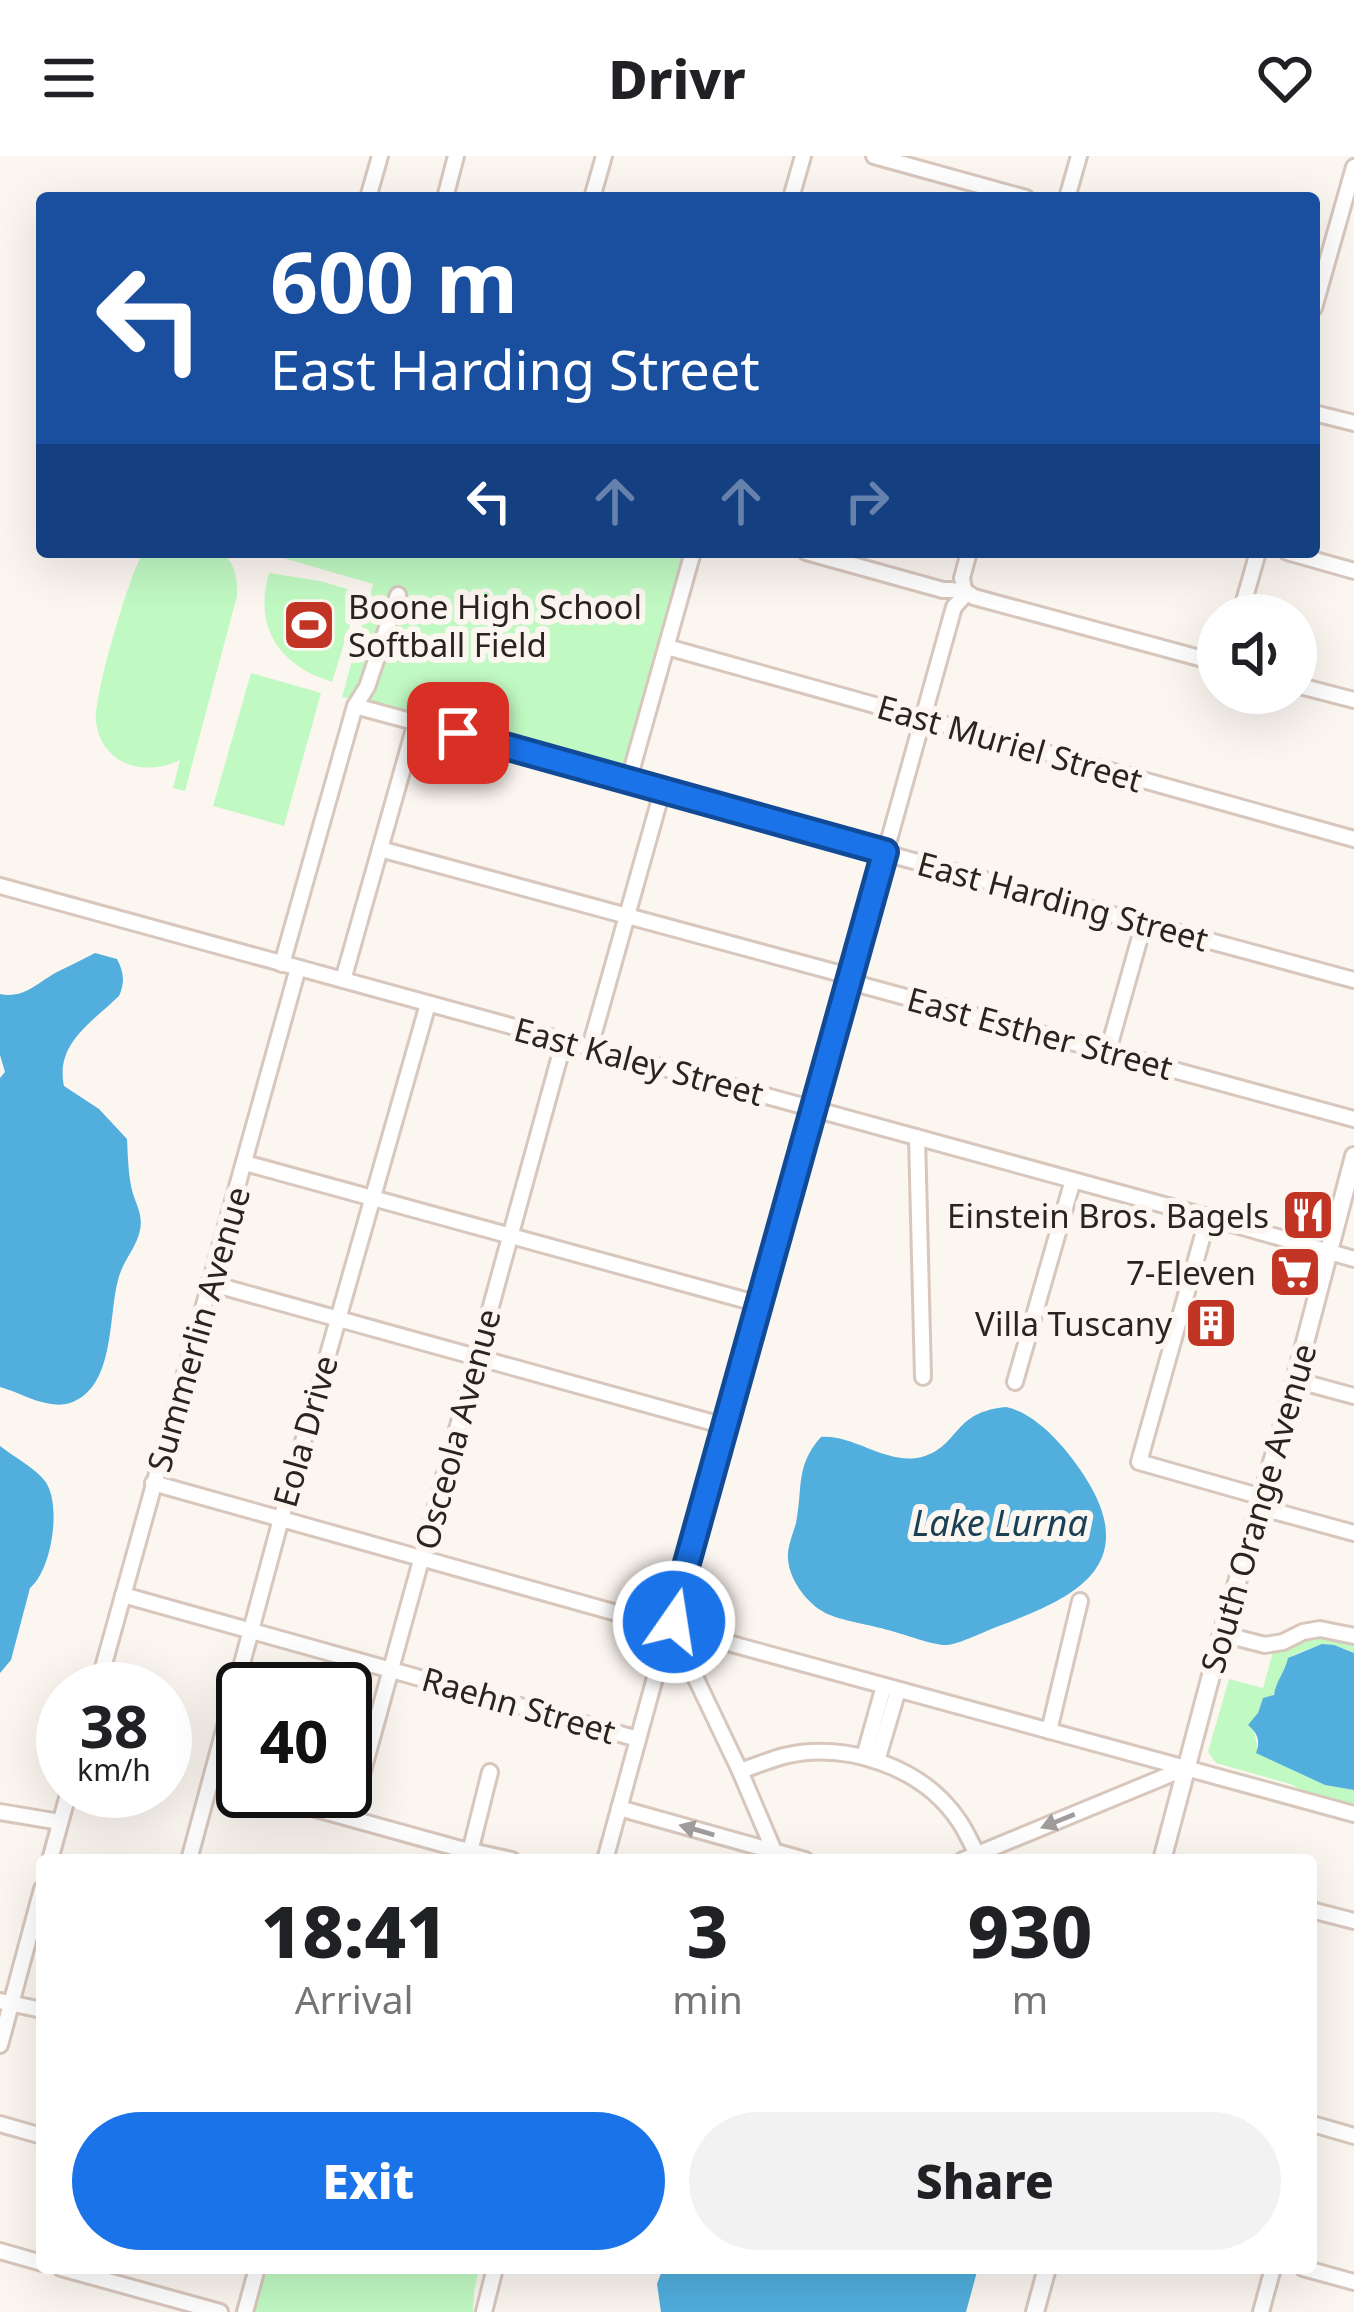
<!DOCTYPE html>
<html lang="en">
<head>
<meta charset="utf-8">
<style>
	:root { --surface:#fff; --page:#f2f2f2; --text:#202124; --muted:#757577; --accent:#1a73e8 }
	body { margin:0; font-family:"Noto Sans",sans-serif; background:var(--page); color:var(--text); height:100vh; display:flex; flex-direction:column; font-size:45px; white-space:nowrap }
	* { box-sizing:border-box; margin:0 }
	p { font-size:39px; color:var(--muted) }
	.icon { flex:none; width:66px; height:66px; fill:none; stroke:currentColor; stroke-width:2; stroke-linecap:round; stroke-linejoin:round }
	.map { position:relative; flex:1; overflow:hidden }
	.side { position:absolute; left:36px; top:1698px; width:1281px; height:420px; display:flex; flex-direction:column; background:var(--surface); border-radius:12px; box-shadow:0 12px 48px #0002 }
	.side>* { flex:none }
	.banner { position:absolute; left:36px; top:36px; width:1284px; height:366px; border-radius:12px; box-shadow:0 12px 48px #0002; background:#1a4fa0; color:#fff; overflow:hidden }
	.buttons { position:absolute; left:1197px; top:438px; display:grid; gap:24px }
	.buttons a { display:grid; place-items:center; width:120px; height:120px; border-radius:50%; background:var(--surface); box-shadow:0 12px 48px #0002; font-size:60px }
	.speed { position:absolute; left:36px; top:1506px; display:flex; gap:24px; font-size:60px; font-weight:700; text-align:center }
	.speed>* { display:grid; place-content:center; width:156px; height:156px; border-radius:50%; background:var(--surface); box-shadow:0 12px 48px #0002; line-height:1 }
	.speed small { font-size:30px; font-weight:400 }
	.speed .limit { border:6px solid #111; border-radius:18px; background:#fff; color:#111 }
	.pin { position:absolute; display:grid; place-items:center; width:102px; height:102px; color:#fff; margin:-51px; border-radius:24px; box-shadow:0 6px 18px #0006 }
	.me { position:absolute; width:132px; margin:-66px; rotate:13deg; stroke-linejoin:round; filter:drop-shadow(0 0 9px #0008) }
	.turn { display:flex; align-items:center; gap:42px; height:252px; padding:0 36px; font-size:54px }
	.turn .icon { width:156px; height:156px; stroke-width:2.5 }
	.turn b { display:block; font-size:84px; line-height:102px }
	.lanes { display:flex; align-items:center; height:114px; padding:0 36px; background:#0003; justify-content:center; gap:60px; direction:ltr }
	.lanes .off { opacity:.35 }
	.eta { display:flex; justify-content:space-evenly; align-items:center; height:204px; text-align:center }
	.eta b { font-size:72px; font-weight:800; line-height:84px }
	.cta { display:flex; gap:24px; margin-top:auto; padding:24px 36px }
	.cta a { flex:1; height:138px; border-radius:72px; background:var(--accent); color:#fff; font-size:48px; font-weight:800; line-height:138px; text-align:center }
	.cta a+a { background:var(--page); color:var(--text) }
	header { display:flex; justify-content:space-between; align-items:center; height:156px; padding:0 36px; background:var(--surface); font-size:54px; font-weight:800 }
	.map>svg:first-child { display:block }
	.green { fill:#c1f9c3 }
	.water { fill:#51aedd }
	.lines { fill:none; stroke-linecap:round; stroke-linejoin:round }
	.minor-casing { stroke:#d7c7bd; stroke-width:20 }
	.major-casing { stroke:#d7c7bd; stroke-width:22 }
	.minor { stroke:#fff; stroke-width:14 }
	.major { stroke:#fff; stroke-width:16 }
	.oneway { fill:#9f9c9b }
	.route-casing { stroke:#114b97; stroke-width:30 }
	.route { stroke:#1a73e8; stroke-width:21 }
	.labels { text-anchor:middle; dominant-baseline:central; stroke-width:12; stroke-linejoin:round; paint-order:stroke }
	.poi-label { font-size:33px; fill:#2a2420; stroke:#fcf6f1; text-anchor:end }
	.street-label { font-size:33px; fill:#2a2420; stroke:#fcf6f1 }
	.water-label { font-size:36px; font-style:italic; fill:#194055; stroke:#fcf6f1 }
</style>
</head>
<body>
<header><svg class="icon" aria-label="menu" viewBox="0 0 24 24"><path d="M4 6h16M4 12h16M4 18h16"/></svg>Drivr<svg class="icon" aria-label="heart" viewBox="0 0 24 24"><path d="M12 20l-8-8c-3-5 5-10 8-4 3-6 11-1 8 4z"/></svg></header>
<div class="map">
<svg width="1354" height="2156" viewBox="0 0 1354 2156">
	<rect width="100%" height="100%" fill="#fcf6f1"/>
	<g class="green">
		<path d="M 144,396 L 223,396 C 235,409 238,423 237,440 L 185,635 L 173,632 L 180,604 C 146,621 101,610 96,565 C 93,543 130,414 144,396 Z"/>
		<polygon points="277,396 689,396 627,615 619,617 342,541 373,428 276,400"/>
		<path d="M 269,417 L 320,425 L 354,435 L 359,441 L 332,526 C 280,510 253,472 269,417 Z"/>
		<polygon points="251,517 321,537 284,670 213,650"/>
		<path d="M 1321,1478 L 1354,1486 L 1354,1497 C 1328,1485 1312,1490 1288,1502 C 1286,1512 1277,1533 1272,1541 C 1266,1550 1256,1555 1254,1567 C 1252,1577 1259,1586 1257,1597 L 1325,1629 L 1354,1634 L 1354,1650 L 1307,1637 L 1290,1628 L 1216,1607 L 1208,1596 L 1229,1523 L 1263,1532 L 1273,1496 L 1306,1481 Z"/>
		<polygon points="265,2112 479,2112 474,2136 473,2156 252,2156"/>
	</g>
	<g class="water">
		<path d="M 95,797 L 117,803 C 124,816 125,827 119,840 C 91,867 55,888 64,930 L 99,953 L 127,983 C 128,1001 128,1020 133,1038 C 137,1050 143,1060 140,1074 C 137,1091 122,1106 118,1124 C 108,1162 115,1232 70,1247 C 47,1254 22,1237 0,1231 L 0,922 L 5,916 L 0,899 L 0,838 C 24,843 37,827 57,816 C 70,810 83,803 95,797 Z"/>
		<path d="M 1006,1251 C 1040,1258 1074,1301 1091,1331 C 1138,1415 1066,1445 999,1470 C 985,1475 960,1488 947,1489 C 934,1490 898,1476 884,1473 C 867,1468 836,1464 822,1455 C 805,1445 789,1422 788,1403 C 787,1391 793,1378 796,1367 C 803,1332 795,1310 821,1281 C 855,1278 889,1312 925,1300 C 960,1288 953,1256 1006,1251 Z"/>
		<path d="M 0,1290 C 14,1301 34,1311 45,1325 C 62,1348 52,1414 30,1432 L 11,1504 L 0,1517 Z"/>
		<path d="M 1322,1488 L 1334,1489 L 1354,1497 L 1354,1634 L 1325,1629 L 1256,1597 C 1261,1585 1257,1576 1248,1569 L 1258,1557 L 1263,1542 L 1274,1539 C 1276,1525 1285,1516 1288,1502 Z"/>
		<polygon points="663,2112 978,2112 966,2156 661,2156 657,2128"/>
	</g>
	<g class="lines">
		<g class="minor-casing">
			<g id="minor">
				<polyline points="874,0 1026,42"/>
				<polyline points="368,42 380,0"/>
				<polyline points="445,42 456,0"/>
				<polyline points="592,42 604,0"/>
				<polyline points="791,42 803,0"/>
				<polyline points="1067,42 1079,0"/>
				<polyline points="1314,152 1354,11"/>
				<polyline points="1314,257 1354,267"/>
				<polyline points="806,396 943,434 952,434"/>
				<polyline points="1287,396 1354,415"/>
				<polyline points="963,434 974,441 1218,507"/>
				<polyline points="1240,459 1258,396"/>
				<polyline points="667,491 1354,683"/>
				<polyline points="1296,529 1354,544"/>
				<polyline points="355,550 872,690 899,701 1354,824"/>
				<polyline points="629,623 693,396"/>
				<polyline points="380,693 838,817 865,830 1354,963"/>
				<polyline points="0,730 1208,1061 1354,1103"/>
				<polyline points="282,808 355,550 367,531 398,439"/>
				<polyline points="343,824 416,566"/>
				<polyline points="590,891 663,632"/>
				<polyline points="1108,895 1144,767"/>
				<polyline points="917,981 923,1221"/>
				<polyline points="245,1007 759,1148"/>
				<polyline points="1208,1061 1139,1306 1262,1341"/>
				<polyline points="209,1127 725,1270"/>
				<polyline points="1295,1224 1354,1240"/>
				<polyline points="1015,1226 1073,1024"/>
				<polyline points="153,1327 656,1468 663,1474"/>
				<polyline points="1259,1351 1354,1377"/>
				<polyline points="123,1439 638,1583"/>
				<polyline points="676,1470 695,1478 1354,1658"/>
				<polyline points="695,1478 687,1490 687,1504 740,1615 774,1695"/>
				<polyline points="1222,1478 1265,1489 1283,1486 1303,1476 1320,1473 1354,1480"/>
				<polyline points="97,1533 298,812"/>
				<polyline points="1049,1575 1080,1445"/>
				<polyline points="864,1601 884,1530"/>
				<polyline points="877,1605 898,1534"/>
				<path d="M 740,1615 C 755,1610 769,1604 784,1600 C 847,1585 923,1611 959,1665 C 966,1675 971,1687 977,1698"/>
				<polyline points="211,1624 243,1633"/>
				<polyline points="251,1635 457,1692 512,1704"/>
				<polyline points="619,1652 805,1704"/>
				<polyline points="0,1656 60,1666"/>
				<polyline points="350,1662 564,885"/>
				<polyline points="50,1704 69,1635"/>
				<polyline points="189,1704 281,1363 428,848"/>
				<polyline points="468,1704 490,1616"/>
				<polyline points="605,1704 665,1485 676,1472 673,1457 680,1432 954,451 965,439 962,422 969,396"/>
				<polyline points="963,1704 1181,1614"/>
				<polyline points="1311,1754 1354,1765"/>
				<polyline points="0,1845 42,1854"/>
				<polyline points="0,1889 42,1733"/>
				<polyline points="0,1968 42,1980"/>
				<polyline points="1316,1969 1354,1980"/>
				<polyline points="0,2095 42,2107"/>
				<polyline points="61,2112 220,2156"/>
				<polyline points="1303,2112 1354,2126"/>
				<polyline points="245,2156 257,2112"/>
				<polyline points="484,2156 495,2112"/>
				<polyline points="1261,2156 1273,2112"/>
			</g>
		</g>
		<g class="major-casing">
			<g id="major">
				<polyline points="1162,1704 1222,1478 1287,1255 1354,1000"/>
				<polyline points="1035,2156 1047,2112"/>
			</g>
		</g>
		<use href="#minor" class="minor"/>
		<use href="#major" class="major"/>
	</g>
	<defs><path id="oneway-solid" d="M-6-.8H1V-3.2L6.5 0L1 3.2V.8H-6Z" transform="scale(3)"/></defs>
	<g class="oneway">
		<use href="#oneway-solid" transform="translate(1058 1665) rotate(158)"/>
		<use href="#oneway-solid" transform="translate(697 1674) rotate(-164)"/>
	</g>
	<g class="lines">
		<g class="route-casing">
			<polyline id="route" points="458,577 885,696 680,1432 673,1457 674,1466"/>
		</g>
		<use href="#route" class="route"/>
	</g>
	<defs>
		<g id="stadium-square" transform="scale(2.7)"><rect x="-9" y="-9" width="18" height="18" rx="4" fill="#c23524" stroke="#fcf6f1"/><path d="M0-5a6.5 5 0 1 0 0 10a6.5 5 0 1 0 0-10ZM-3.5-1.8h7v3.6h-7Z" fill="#fff"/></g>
		<g id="restaurant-square" transform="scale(2.7)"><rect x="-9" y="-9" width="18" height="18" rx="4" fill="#c23524" stroke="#fcf6f1"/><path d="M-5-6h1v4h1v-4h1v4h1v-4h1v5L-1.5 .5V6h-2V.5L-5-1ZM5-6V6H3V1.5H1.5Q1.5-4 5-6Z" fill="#fff"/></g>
		<g id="supermarket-square" transform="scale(2.7)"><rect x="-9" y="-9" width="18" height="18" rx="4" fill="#c23524" stroke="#fcf6f1"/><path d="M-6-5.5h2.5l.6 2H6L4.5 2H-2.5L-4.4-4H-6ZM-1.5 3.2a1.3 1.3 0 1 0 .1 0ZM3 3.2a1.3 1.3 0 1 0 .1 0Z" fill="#fff"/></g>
		<g id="building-square" transform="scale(2.7)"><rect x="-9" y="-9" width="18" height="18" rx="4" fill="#c23524" stroke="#fcf6f1"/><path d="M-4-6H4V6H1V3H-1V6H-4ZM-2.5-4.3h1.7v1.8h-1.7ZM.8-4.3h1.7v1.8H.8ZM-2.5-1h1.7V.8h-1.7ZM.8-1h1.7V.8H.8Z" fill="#fff"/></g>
	</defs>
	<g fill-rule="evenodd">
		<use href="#stadium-square" x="309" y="469"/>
		<use href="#restaurant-square" x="1308" y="1059"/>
		<use href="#supermarket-square" x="1295" y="1116"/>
		<use href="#building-square" x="1211" y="1167"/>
	</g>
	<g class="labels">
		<g class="poi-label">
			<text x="348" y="450" text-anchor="start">Boone High School<tspan x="348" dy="38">Softball Field</tspan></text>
			<text x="1269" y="1059">Einstein Bros. Bagels</text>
			<text x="1256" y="1116">7-Eleven</text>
			<text x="1172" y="1167">Villa Tuscany</text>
		</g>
		<g class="street-label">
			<text transform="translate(1010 587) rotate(16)">East Muriel Street</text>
			<text transform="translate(1063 745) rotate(15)">East Harding Street</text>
			<text transform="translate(1040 877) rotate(15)">East Esther Street</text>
			<text transform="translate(639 905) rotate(15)">East Kaley Street</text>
			<text transform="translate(198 1173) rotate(-74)">Summerlin Avenue</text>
			<text transform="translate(457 1273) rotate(-75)">Osceola Avenue</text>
			<text transform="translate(305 1275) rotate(-74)">Eola Drive</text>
			<text transform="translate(1258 1352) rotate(-74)">South Orange Avenue</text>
			<text transform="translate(519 1549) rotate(16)">Raehn Street</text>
		</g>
		<g class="water-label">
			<text x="1000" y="1366">Lake Lurna</text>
		</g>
	</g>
</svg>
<div class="buttons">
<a><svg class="icon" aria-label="sound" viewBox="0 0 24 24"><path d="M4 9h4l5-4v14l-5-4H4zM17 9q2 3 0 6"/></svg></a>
</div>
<div class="speed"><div>38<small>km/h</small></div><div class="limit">40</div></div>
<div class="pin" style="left:458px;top:577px;background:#d93025"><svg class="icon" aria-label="arrive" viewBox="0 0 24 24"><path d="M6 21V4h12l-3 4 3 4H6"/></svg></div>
<svg class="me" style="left:674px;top:1466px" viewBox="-20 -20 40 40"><circle r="17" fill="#1a73e8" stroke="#fff" stroke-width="3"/><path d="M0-11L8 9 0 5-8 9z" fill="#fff"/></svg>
<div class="banner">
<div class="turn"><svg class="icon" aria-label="left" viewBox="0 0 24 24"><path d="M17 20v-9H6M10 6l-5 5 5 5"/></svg><div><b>600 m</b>East Harding Street</div></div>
<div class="lanes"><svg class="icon" aria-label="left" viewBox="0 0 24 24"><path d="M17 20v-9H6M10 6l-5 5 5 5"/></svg><svg class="icon off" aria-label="ahead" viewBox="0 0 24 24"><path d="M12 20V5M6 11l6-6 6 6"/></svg><svg class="icon off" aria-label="ahead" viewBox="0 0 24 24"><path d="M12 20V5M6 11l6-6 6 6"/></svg><svg class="icon off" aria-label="right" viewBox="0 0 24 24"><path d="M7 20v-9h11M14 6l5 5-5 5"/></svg></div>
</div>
<section class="side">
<div class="eta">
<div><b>18:41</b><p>Arrival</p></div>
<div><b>3</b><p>min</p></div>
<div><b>930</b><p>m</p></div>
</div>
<div class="cta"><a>Exit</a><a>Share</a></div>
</section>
</div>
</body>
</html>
